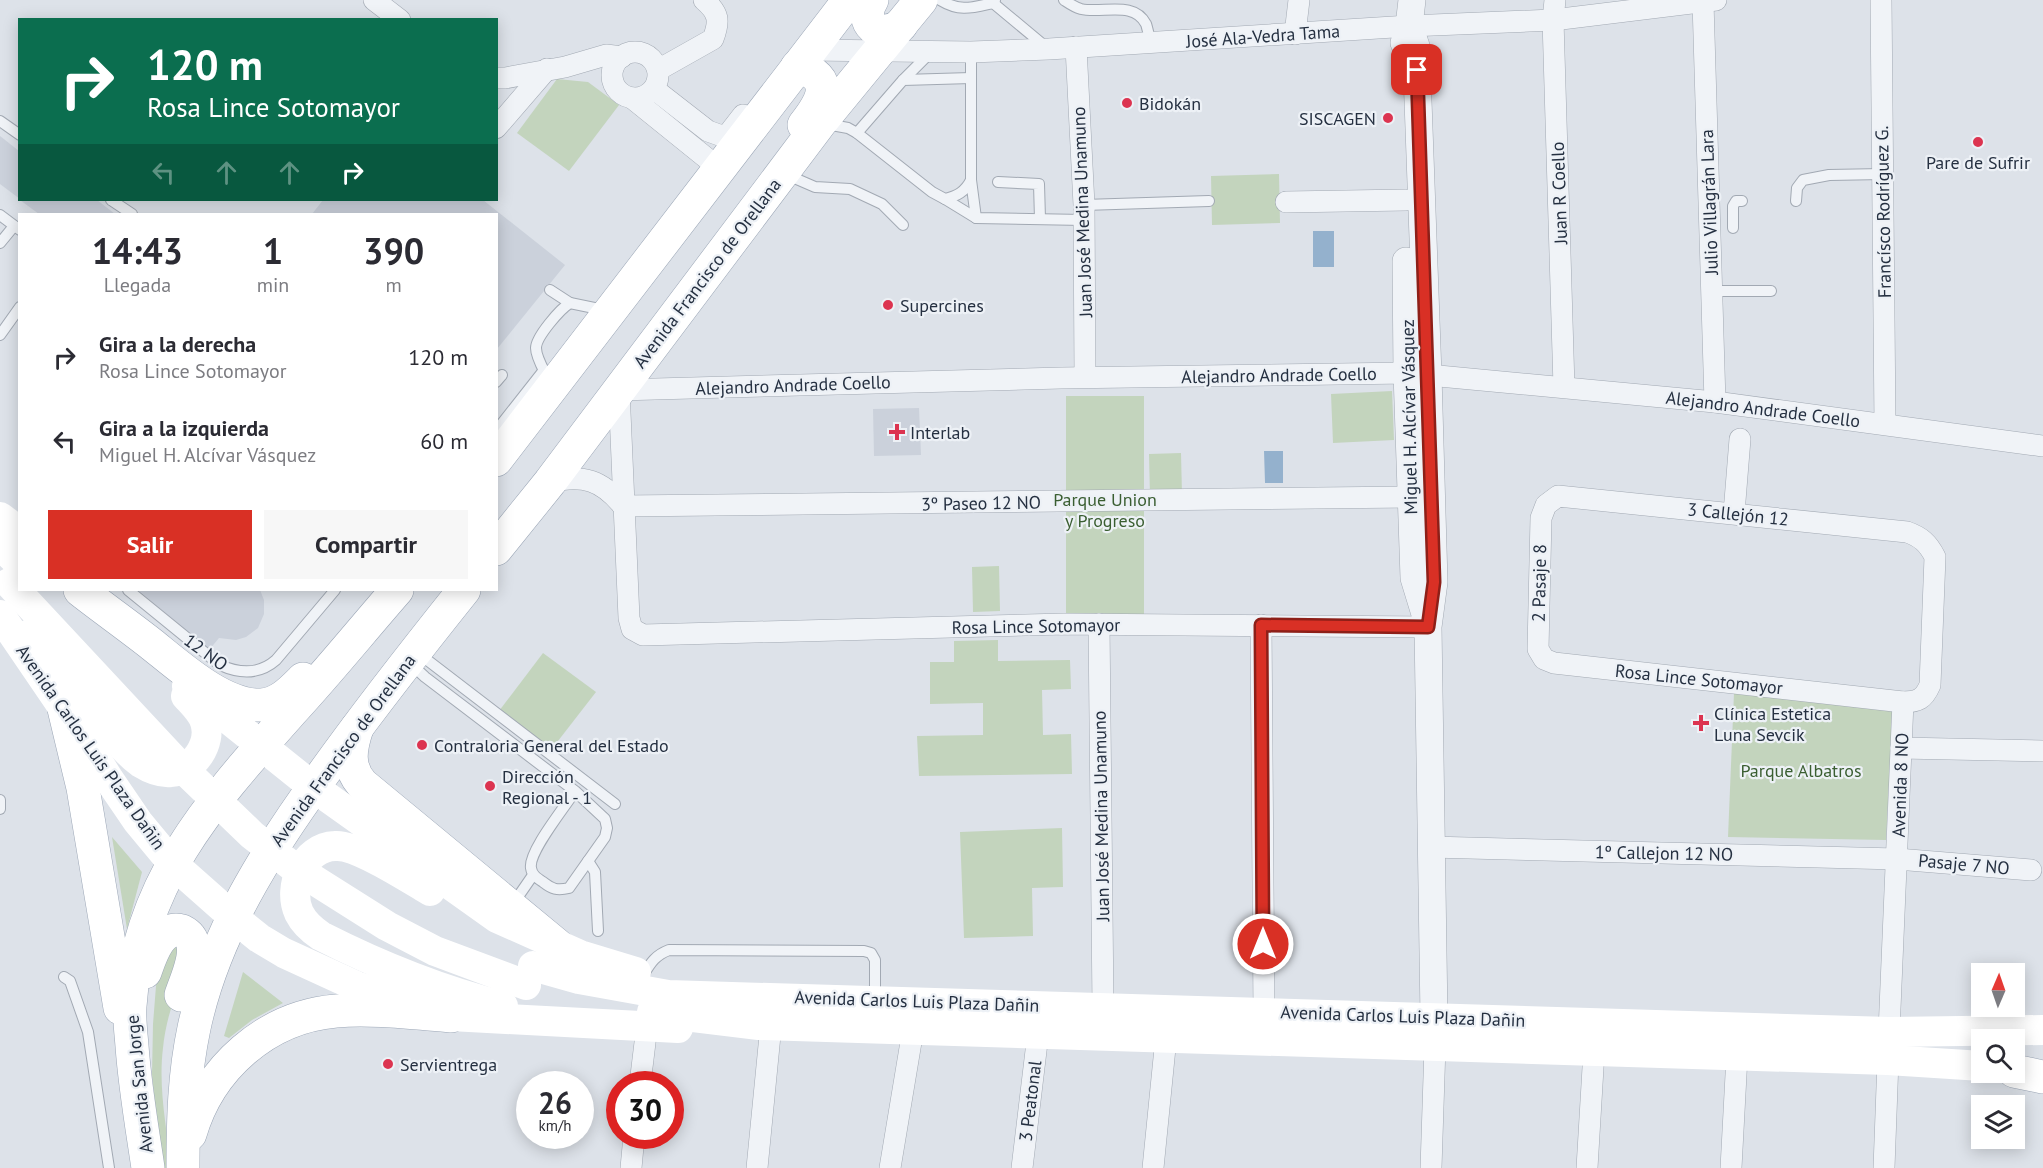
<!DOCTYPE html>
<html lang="es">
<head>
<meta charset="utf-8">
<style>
	:root { --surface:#fff; --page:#f7f7f7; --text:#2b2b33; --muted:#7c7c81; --accent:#d93025 }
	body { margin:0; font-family:"PT Sans",sans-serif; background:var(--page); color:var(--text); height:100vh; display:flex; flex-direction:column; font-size:22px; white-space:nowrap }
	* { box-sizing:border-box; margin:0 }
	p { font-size:20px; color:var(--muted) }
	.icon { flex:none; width:33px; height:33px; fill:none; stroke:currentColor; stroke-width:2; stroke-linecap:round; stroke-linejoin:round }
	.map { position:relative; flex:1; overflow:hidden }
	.sheet { position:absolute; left:18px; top:213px; width:480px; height:378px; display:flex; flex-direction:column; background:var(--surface); border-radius:0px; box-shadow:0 3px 15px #0003 }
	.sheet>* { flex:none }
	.top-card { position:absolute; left:18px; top:18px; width:480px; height:183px; border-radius:0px; box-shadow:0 3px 15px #0003; background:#0b6e4f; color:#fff; overflow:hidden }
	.needle { width:39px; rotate:2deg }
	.tools { position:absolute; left:1971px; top:963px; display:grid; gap:12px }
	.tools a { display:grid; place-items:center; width:54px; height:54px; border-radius:0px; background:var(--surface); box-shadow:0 3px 15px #0003; font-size:30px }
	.speed { position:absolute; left:516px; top:1071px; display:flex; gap:12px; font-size:30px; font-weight:700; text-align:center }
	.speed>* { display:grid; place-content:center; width:78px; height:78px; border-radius:50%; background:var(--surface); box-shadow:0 3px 15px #0003; line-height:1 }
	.speed small { font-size:15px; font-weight:400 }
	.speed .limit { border:9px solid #d22; background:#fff; color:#111 }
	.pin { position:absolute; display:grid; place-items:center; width:51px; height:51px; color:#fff; margin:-26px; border-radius:12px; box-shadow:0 3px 9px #0006 }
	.me { position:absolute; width:66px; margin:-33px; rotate:0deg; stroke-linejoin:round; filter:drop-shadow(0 0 4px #0008) }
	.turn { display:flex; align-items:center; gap:21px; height:126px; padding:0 30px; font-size:27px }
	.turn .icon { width:78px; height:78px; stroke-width:2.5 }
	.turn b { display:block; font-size:42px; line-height:51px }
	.lanes { display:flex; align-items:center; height:57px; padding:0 30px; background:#0003; justify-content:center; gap:30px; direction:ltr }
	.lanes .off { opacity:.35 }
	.eta { display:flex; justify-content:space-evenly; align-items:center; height:102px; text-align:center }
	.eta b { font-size:36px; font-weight:700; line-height:42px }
	.cta { display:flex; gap:12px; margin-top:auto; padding:12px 30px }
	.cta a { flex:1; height:69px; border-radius:0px; background:var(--accent); color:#fff; font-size:24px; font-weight:700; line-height:69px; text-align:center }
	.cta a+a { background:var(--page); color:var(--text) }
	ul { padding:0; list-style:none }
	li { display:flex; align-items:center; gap:18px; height:84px; padding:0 30px }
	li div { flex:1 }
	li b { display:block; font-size:22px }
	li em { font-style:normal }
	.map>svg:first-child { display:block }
	.built { fill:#cbd1db }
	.green { fill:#c3d4bd }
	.water { fill:#94b1cd }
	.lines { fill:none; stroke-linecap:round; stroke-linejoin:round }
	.service-casing { stroke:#a2a9b3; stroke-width:12 }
	.minor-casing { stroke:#a2a9b3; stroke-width:22 }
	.tertiary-casing { stroke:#a2a9b3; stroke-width:28 }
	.primary-casing { stroke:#9ba6b6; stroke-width:34 }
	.service { stroke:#f0f3f7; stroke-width:10 }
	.minor { stroke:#f0f3f7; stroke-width:21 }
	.tertiary { stroke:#f0f3f7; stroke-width:27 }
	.secondary { stroke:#fff; stroke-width:30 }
	.primary { stroke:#fff; stroke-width:33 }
	.secondary-bridge { stroke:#fff; stroke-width:30 }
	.route-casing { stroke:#8d1f18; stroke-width:15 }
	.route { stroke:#d93025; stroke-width:10 }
	.poi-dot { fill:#dc3450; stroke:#edf1f6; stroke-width:2 }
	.labels { text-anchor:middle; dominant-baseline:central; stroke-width:4.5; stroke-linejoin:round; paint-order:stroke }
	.street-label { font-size:18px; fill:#253041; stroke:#edf1f6 }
	.poi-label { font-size:18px; fill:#253041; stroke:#edf1f6; text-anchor:start }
	.park-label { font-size:18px; fill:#3a5e31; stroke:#edf1f6 }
</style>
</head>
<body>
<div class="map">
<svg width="2043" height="1168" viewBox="0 0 2043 1168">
	<rect width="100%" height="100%" fill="#dde2e9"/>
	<g class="built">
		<polygon points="0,136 19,151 20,199 0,184"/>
		<polygon points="20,200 97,200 115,214 39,214"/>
		<polygon points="323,200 483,200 565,265 497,349 496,214 312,214"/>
		<polygon points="919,408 921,455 874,456 873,409"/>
		<polygon points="138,590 260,590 264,600 264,614 258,628 246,637 236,640 219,638 209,650"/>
	</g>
	<g class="green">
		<polygon points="557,79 588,82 619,105 569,171 517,133"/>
		<polygon points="1279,174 1280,223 1212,225 1211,176"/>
		<polygon points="1392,391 1394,440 1333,443 1331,394"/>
		<rect x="1066" y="396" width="78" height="226"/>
		<polygon points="1181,453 1182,495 1150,496 1149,454"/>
		<polygon points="999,566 1000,611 973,612 972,567"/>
		<polygon points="998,640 998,661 1070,660 1071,689 1042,690 1043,735 1071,734 1072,774 919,776 917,736 983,735 983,703 930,704 930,662 954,662 954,641"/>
		<polygon points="543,653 596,692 551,750 499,711"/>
		<polygon points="1734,693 1893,711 1886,840 1728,837"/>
		<polygon points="1062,828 1063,887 1032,888 1033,936 964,938 960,832"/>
		<polygon points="112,837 142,872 127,929"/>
		<path d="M 169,939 L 190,950 C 180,982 166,1015 163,1048 C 158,1088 167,1129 171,1168 L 162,1168 L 152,1075 L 153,1024 L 156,986 L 162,951 Z"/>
		<polygon points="243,972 283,1003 252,1020 229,1038 224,1036"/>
	</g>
	<g class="water">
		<rect x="1313" y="231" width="21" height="36"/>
		<polygon points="1264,451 1283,451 1283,483 1265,483"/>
	</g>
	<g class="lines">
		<g class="service-casing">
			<g id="service">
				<path d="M 940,0 C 960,12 971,8 993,3 L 995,0"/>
				<path d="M 1064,0 C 1070,4 1074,7 1081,9 C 1102,14 1134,0 1146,24 C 1148,30 1149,37 1151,43"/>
				<polyline points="993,3 1046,47"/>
				<polyline points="903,80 930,53"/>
				<polyline points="0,121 20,135"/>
				<path d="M 826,124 L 848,128 L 857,133 L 932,192 L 945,199 C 957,196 965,192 971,180 L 971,52"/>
				<polyline points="857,133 903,80 971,78"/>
				<polyline points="785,174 815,187 850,189 882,204 903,225"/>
				<polyline points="971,180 976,218"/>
				<polyline points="998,182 1039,184 1040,219"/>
				<polyline points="945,199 976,218 1084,220"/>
				<polyline points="111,200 132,214"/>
				<polyline points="1796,201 1797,188 1803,180 1829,175 1883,174"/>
				<polyline points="1084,205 1209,201"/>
				<polyline points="0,215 20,230"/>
				<polyline points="1733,228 1733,206 1736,201 1742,201"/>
				<polyline points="0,243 14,226"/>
				<polyline points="550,290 570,303"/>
				<polyline points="1712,291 1771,291"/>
				<polyline points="0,335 20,307"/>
				<polyline points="496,382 502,375"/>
				<path d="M 550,383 C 546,373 536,359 536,348 C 536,337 560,309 570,303 L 604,310"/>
				<polyline points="496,431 544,370"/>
				<path d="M 128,590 L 220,665 C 240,674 259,675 276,660 L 335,590"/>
				<polyline points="418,653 615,804"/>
				<path d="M 410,663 L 425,677 L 575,791 L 605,819 L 607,828 L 605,837 L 569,888 C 557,891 552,889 543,882 C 537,878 532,875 531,868 C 528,852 565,807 575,791"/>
				<polyline points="0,800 0,809"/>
				<polyline points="588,861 595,872 598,931"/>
				<polyline points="513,904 533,875"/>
				<path d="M 644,974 C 651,962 656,955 669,950 L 864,951 L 871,953 L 875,960 L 875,1000"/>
				<polyline points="64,977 70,981 88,1032 109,1168"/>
			</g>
		</g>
		<g class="minor-casing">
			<g id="minor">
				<polyline points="374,0 400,20"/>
				<polyline points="1555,0 1553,20 1564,387"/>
				<polyline points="1881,0 1885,424"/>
				<polyline points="1703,2 1715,402"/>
				<polyline points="1295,34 1299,0"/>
				<polyline points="1076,47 1084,205 1085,377"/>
				<polyline points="809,50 971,52 1049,49 1409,26 1553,20 1716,0"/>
				<circle cx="635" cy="75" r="23"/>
				<path d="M 658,70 L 713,39 C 720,21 719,13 704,0"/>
				<polyline points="496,78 505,78 565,67 606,55 622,57"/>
				<polyline points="654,89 708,131 722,136 729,133 743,115"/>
				<polyline points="632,98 720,169"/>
				<polyline points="496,128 547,69"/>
				<polyline points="1286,202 1406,200"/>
				<path d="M 550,482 C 583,474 602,480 623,506"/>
				<path d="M 1558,496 L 1907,532 C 1921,537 1928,543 1935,557 L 1930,685 C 1924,699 1918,702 1903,702 L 1554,663 L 1544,659 L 1538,649 L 1541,518 L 1546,505 Z"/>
				<polyline points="623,506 1411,497"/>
				<polyline points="1734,513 1740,439"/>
				<polyline points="1099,624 1103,1007"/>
				<polyline points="1261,625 1264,1012"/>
				<polyline points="1428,627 1064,624 643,635 632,629 629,618 619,390 1061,378 1407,373 1715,402 2043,446"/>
				<polyline points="1901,748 2043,751"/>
				<polyline points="1430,847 1897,859 2031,870"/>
				<polyline points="1889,1032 1903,702"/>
				<polyline points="640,1084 647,1026"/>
				<polyline points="631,1168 634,1136"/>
				<polyline points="757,1168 771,1025"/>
				<polyline points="890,1168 913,1030"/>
				<polyline points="1022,1168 1038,1034"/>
				<polyline points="1153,1168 1166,1038"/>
				<polyline points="1431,1168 1435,1046"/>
				<polyline points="1587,1168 1594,1051"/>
				<polyline points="1731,1168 1737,1056"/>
				<polyline points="1884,1168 1888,1060"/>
			</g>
		</g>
		<g class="tertiary-casing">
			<g id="tertiary">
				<polyline points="1409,26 1416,46 1428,375 1434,582 1428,627 1434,1017"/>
				<polyline points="1404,43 1409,26 1412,0"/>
				<polyline points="1406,261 1407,373 1414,578 1425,614"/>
			</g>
		</g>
		<g class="primary-casing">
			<g id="primary">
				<path d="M 872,0 C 858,23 879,41 901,25"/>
				<path d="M 797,67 C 837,77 822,102 804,125"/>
				<polyline points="496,460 849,0"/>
				<polyline points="496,549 550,482 820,123 921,0"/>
				<path d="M 80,590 C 103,608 127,625 150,643 C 178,665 223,707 261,705 C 279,704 291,691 303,679"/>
				<polyline points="64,709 83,788 120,1008"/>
				<path d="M 357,728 C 350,749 347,767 362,784 L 557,945"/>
				<path d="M 145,972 C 150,958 160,924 182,931 C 188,934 192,938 193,945 C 196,960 186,980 181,995"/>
				<polyline points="2014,1071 2043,1077"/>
				<path d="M 190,1134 C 209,1068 266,1017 336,1011 C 373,1008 413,1013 451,1016"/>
				<path d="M 148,1168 C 142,1127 135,1088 132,1046 C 131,1033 129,1019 130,1006 C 138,880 214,799 293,710 C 329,671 362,630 397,590"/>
				<path d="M 183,1168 C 183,1120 184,1075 194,1028 C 214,934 267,851 323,774 C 368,711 416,650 464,590"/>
			</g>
		</g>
		<use href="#service" class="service"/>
		<use href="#minor" class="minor"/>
		<use href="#tertiary" class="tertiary"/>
		<g class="secondary">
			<polyline points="0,517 20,532"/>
			<polyline points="0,545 20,564"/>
			<polyline points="0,615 79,731 108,778 138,822 172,863 233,917 259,938 284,953 356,986 451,1016 678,1028"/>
			<path d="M 30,634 C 51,655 70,677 88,699 C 105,720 119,748 141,763 C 149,768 161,773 171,772 C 194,771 212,743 205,722 C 202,712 193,704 186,696"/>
			<polyline points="187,686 313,787 497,918 580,955 636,972"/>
			<path d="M 430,891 C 410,879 357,844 335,846 C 304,847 287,887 299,913 C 304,923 312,930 321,936 C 380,966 440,990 503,1006"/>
			<polyline points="533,966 579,979 668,995 1889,1032 2043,1030"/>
			<polyline points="652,1012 759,1025 1888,1060 1982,1066"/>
		</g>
		<use href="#primary" class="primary"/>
		<polyline class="secondary-bridge" points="9,583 176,762 252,835 292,866 387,926 435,951 526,985"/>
	</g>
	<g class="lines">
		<g class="route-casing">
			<polyline id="route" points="1263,944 1261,625 1428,627 1434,582 1417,70"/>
		</g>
		<use href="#route" class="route"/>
	</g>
	<g class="poi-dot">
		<circle cx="1127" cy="103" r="6"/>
		<circle cx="1388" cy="118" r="6"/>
		<circle cx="1978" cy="142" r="6"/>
		<circle cx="888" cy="305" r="6"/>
		<path d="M894 423h6v6h6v6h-6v6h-6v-6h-6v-6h6z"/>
		<path d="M1698 714h6v6h6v6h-6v6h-6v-6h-6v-6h6z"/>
		<circle cx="422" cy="745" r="6"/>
		<circle cx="490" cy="786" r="6"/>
		<circle cx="388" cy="1064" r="6"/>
	</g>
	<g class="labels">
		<g class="street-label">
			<text transform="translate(1263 36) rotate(-4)">José Ala-Vedra Tama</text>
			<text transform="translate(1559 193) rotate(-92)">Juan R Coello</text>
			<text transform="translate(1709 202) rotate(-92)">Julio Villagrán Lara</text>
			<text transform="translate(1082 212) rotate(-92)">Juan José Medina Unamuno</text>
			<text transform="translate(1883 212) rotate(-91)">Francísco Rodríguez G.</text>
			<text transform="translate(707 273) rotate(-53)">Avenida Francisco de Orellana</text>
			<text transform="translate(1279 375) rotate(-1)">Alejandro Andrade Coello</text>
			<text transform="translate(793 385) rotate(-2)">Alejandro Andrade Coello</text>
			<text transform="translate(1763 409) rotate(7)">Alejandro Andrade Coello</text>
			<text transform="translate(1409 417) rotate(-91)">Miguel H. Alcívar Vásquez</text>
			<text transform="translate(981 503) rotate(-1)">3º Paseo 12 NO</text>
			<text transform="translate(1738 514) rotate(6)">3 Callejón 12</text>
			<text transform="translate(1539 583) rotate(-89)">2 Pasaje 8</text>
			<text transform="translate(1036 626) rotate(-1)">Rosa Lince Sotomayor</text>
			<text transform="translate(206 652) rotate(36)">12 NO</text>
			<text transform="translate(1699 679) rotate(6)">Rosa Lince Sotomayor</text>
			<text transform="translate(91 747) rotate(55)">Avenida Carlos Luis Plaza Dañin</text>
			<text transform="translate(343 750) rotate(-54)">Avenida Francisco de Orellana</text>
			<text transform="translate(1900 785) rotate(-88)">Avenida 8 NO</text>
			<text transform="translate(1101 816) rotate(-91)">Juan José Medina Unamuno</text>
			<text transform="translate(1664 853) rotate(1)">1º Callejon 12 NO</text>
			<text transform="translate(1964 864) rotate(5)">Pasaje 7 NO</text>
			<text transform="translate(917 1001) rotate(2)">Avenida Carlos Luis Plaza Dañin</text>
			<text transform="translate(1403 1016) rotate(2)">Avenida Carlos Luis Plaza Dañin</text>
			<text transform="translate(139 1084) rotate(-96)">Avenida San Jorge</text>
			<text transform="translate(1030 1101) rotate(-83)">3 Peatonal</text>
		</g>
		<g class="poi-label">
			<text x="1139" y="103">Bidokán</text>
			<text x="1376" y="118" text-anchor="end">SISCAGEN</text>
			<text x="1978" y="162" text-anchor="middle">Pare de Sufrir</text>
			<text x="900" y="305">Supercines</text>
			<text x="910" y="432">Interlab</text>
			<text x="1714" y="713">Clínica Estetica<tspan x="1714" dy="21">Luna Sevcik</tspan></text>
			<text x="434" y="745">Contraloria General del Estado</text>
			<text x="502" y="776">Dirección<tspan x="502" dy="21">Regional - 1</tspan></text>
			<text x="400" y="1064">Servientrega</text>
		</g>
		<g class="park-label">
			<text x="1105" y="499">Parque Union<tspan x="1105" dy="21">y Progreso</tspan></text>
			<text x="1801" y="770">Parque Albatros</text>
		</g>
	</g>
</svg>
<div class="tools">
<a><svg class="needle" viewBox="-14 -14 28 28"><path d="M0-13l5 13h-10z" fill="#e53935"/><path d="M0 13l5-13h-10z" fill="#7c7c81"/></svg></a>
<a><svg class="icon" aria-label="search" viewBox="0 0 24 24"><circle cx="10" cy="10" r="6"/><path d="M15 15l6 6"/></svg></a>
<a><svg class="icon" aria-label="layers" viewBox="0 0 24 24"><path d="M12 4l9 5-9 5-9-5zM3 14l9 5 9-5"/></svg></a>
</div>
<div class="speed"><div>26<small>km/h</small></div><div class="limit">30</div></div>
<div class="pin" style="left:1417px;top:70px;background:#d93025"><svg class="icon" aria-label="arrive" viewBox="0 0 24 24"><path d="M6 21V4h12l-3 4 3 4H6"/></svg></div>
<svg class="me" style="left:1263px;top:944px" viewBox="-20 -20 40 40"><circle r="17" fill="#d93025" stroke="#fff" stroke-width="3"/><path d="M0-11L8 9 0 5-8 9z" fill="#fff"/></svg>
<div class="top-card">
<div class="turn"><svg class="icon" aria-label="right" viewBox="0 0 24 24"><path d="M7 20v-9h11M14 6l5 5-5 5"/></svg><div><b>120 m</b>Rosa Lince Sotomayor</div></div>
<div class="lanes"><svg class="icon off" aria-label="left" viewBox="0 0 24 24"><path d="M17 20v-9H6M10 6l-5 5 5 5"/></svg><svg class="icon off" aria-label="ahead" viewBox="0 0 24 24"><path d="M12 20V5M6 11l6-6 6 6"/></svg><svg class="icon off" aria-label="ahead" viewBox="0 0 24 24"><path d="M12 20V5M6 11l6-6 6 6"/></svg><svg class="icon" aria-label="right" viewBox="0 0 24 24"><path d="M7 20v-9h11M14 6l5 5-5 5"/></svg></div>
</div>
<section class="sheet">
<div class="eta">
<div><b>14:43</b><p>Llegada</p></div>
<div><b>1</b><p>min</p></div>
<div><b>390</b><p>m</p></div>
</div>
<ul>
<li><svg class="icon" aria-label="right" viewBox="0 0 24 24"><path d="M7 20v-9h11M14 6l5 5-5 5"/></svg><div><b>Gira a la derecha</b><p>Rosa Lince Sotomayor</p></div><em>120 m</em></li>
<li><svg class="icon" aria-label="left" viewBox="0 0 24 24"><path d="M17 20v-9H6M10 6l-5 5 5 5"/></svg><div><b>Gira a la izquierda</b><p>Miguel H. Alcívar Vásquez</p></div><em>60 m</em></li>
</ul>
<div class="cta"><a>Salir</a><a>Compartir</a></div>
</section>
</div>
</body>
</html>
